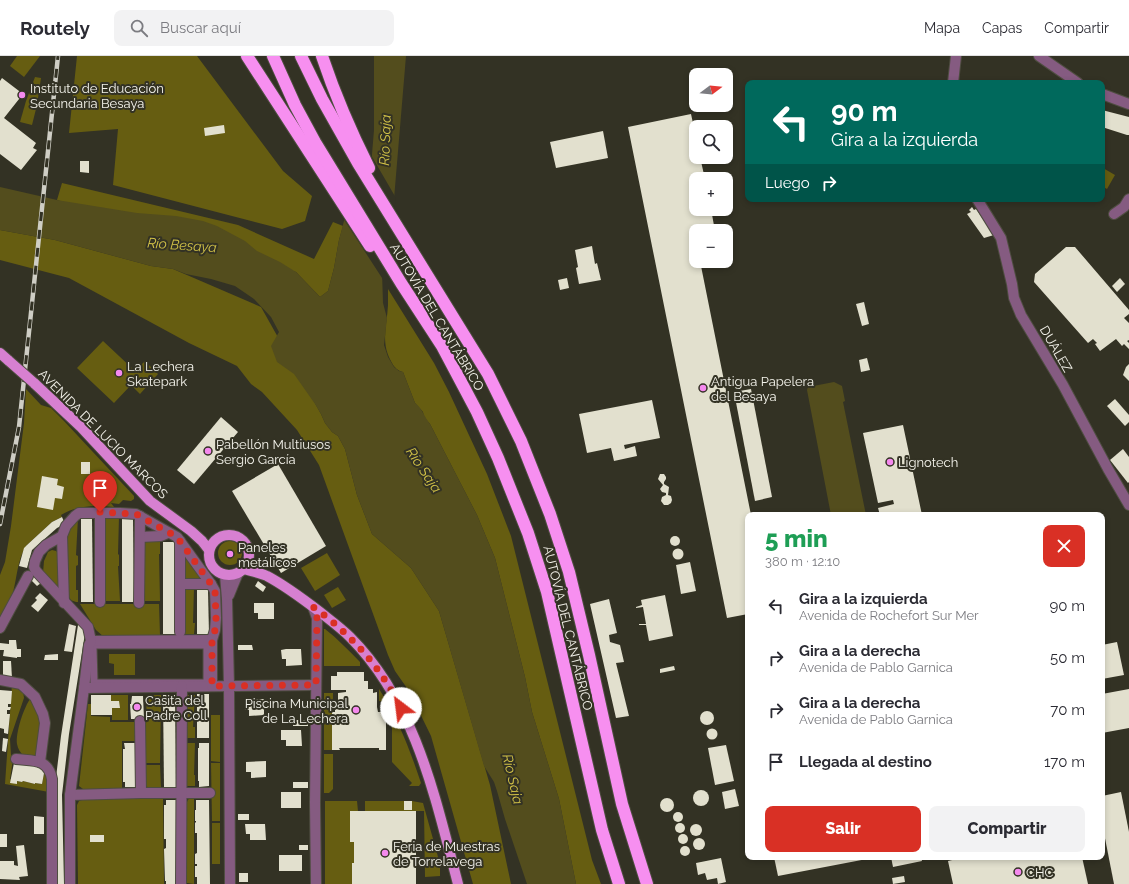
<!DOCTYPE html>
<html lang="es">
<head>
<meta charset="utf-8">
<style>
	:root { --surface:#fff; --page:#f2f2f3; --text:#2b2b33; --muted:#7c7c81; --line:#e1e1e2; --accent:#d93025 }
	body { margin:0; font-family:Raleway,sans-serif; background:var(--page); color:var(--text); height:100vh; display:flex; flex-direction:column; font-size:15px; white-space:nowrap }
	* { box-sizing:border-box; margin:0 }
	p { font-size:13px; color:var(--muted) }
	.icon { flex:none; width:22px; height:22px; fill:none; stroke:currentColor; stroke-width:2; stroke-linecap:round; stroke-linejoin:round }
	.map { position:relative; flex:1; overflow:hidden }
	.drawer { position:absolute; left:745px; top:456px; width:360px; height:348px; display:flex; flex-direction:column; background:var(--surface); border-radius:8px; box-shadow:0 2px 6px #0003 }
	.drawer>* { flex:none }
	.hud { position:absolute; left:745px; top:24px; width:360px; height:122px; border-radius:8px; box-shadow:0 2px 6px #0003; background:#00695c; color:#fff; overflow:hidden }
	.needle { width:26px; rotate:74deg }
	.tools { position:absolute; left:689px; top:12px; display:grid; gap:8px }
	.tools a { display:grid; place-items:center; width:44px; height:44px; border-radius:8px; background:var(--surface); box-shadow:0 2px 6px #0003; font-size:20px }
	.pin { position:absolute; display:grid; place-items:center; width:34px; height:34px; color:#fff; margin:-41px -17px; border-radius:50% 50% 50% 0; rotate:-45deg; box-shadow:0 0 4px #0007 }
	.pin .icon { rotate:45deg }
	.me { position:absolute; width:44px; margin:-22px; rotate:330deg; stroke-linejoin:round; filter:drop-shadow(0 0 3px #0008) }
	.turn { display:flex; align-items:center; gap:14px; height:84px; padding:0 20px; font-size:18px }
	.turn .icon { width:52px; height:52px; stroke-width:2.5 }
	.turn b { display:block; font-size:28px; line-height:34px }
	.then { display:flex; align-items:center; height:38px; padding:0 20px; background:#0003; gap:8px; font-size:15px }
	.round { display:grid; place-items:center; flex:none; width:42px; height:42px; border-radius:8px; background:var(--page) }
	.overview { display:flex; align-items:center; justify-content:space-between; height:68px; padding:0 20px }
	h1 { font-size:24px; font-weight:800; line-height:30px; color:#1e9e55 }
	.action { display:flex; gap:8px; margin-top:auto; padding:8px 20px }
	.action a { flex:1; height:46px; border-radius:8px; background:var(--accent); color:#fff; font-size:16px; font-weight:800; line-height:46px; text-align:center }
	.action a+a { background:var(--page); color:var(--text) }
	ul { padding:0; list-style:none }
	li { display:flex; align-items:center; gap:12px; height:52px; padding:0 20px }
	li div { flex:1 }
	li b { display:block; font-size:15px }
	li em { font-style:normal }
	header { display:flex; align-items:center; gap:24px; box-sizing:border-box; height:56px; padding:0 20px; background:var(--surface); border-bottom:1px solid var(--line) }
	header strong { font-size:19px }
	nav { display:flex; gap:22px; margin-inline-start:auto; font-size:14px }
	.search { width:280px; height:36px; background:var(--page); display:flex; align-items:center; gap:10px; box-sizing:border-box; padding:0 14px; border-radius:8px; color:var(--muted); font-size:15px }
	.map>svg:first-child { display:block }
	.green { fill:#665d11 }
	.water { fill:#534d1d }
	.pier { fill:#333224 }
	.building { fill:#e2e0ce }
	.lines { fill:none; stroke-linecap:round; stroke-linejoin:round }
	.pedestrian-casing { stroke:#4e4d40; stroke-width:9 }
	.minor-casing { stroke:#4e4d40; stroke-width:12 }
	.primary-casing { stroke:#4e4d40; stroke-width:12 }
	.motorway-casing { stroke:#4e4d40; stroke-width:14 }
	.pedestrian { stroke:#855b81; stroke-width:7 }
	.minor { stroke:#855b81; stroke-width:10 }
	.primary { stroke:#d780d1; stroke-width:10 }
	.motorway { stroke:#f78ff0; stroke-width:12 }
	.rail-casing { stroke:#cfcec5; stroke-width:4.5 }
	.rail { stroke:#333224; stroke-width:3; stroke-dasharray:9; stroke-linecap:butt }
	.primary-bridge-casing { stroke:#4e4d40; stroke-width:12; stroke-linecap:butt }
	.primary-bridge { stroke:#d780d1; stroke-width:10 }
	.route { stroke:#d93025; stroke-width:7; stroke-dasharray:0 12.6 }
	.poi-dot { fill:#f589ee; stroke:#333224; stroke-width:1.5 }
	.labels { text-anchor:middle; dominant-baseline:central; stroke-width:4; stroke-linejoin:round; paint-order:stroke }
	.poi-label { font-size:13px; fill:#f4f3eb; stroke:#333224; text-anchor:start }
	.street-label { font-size:13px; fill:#f4f3eb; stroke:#333224 }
	.water-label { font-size:14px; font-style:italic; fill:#d3c347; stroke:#333224 }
</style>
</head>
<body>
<header>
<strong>Routely</strong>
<div class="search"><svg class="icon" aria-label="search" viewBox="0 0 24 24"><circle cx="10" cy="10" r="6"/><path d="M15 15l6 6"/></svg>Buscar aquí</div>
<nav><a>Mapa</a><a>Capas</a><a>Compartir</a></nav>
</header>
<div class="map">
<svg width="1129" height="828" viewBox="0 0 1129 828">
	<rect width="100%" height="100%" fill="#333224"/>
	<g class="green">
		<polygon points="17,0 40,0 24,21 10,10"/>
		<polygon points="77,0 197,0 283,115 312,140 305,165 282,173 113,129 118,73 69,77"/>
		<polygon points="35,21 41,22 37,49 32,69 20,66 26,45"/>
		<polygon points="1103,112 1115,119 1107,133 1102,130 1102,115"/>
		<polygon points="62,127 238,169 314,203 333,166 343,170 339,184 334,212 328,235 320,241 296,216 57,144"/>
		<polygon points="0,174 55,184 151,210 173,213 261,251 321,358 325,367 332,376 338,380 345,393 357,439 372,478 411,512 439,555 490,729 511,828 473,828 431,680 409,635 395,615 388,599 319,409 297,374 262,336 251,328 237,310 189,287 69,222 0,204"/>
		<path d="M 388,233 L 434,307 L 449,336 L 487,418 L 511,480 L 592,804 L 601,828 L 576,828 L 559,743 L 532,656 L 525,621 L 495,502 L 477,459 L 430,368 L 424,361 L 423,356 L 415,347 L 403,316 C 398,315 394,311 392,307 C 380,287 387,270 388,249 C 388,244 388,239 388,233 Z"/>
		<polygon points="103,285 135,315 145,305 158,318 140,338 131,329 114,347 77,312"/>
		<path d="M 26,333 L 41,349 L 51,352 L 64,365 L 134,440 L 134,443 L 131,445 L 123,444 L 119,448 L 111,447 L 114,451 C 96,449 77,449 61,459 L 62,461 L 52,466 L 27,489 C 17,502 17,525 12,540 C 10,549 4,557 0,565 L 0,519 L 5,506 L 11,470 L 24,367 Z"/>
		<polygon points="107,461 119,461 118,498 119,499 119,510 118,510 120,545 103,545 104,462"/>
		<path d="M 78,462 L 76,499 L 78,500 L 78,509 L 76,510 L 76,534 L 78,534 L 78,546 C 73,546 70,544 68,539 L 66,481 L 70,472 Z"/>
		<polygon points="160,484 160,498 159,498 160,545 143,545 145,485"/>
		<circle cx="230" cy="497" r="12"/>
		<polygon points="52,494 56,495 58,497 60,534 43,517 44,505 48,496"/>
		<polygon points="327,497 340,519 315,535 301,512"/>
		<polygon points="184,500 185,500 202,523 200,524 186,523 185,521"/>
		<polygon points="338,531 346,544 332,552 324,539"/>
		<polygon points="194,532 193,567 195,567 194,578 184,578 184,534 187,533"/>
		<polygon points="80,548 159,548 160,580 104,581 96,574"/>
		<path d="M 324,573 L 325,573 C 338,583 349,595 360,606 L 360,610 L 324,610 Z"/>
		<polygon points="109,598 135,598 135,619 114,619 114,608 109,607"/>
		<path d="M 12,628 C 19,629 24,636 24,642 L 10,683 L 11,699 L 13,703 L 10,723 L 17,728 L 17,725 L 22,726 L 23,725 L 35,728 L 35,727 L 42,728 L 45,712 L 46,715 L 49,736 L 5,728 Z"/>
		<path d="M 379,633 C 398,662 410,694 421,727 L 419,730 L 409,730 L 412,727 L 392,706 L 392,658 L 384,646 L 379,645 Z"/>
		<polygon points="324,637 333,637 332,694 324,694"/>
		<polygon points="111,639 128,639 128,664 112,664 112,652 119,652 119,645 111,645"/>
		<polygon points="146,639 161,639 160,707 145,707 144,667 147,666"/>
		<polygon points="186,639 195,639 193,671 195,671 195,682 186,682"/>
		<path d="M 31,642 L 41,660 L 36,698 L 34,700 L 23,699 C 20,696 18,693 17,688 C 15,678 24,650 31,642 Z"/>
		<polygon points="88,648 91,648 91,660 110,661 110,666 137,666 137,685 122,685 122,733 83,733 79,730"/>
		<polygon points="211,659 220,659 220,706 211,705"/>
		<polygon points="186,687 195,687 194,719 195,719 195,730 187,730"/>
		<polygon points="324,698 333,698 333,733 329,737 324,737"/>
		<polygon points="211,707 220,707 220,765 212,765"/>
		<path d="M 145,709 L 160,709 L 161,733 C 155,732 149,734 145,729 Z"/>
		<polygon points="163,742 164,828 78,828 77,749 79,745 85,743"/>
		<polygon points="189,742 194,742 194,828 187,827 187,746"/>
		<polygon points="325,745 357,745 358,755 350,755 350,786 354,786 354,807 352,807 352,828 325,828"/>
		<polygon points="365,745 404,745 404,754 412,754 412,745 423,747 440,808 440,820 425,821 424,755 365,755"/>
		<rect x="212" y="767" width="8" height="41"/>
	</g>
	<g class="water">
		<path d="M 374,0 L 406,0 L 394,143 L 382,216 L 383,247 L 387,262 L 384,289 L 388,301 L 394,311 L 399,315 L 403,316 L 415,347 C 422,352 425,362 430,368 L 477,459 L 495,502 L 525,621 L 532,656 L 559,743 L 576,828 L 527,828 L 505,763 L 497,735 L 494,726 L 484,710 L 439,555 L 411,512 L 372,478 L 357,439 L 345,393 L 338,380 L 332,376 L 325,367 L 321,358 L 315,348 L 294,318 L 277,306 L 271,290 L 279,276 L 271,261 L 254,243 L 235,230 L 211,223 L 186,218 L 173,213 L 151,210 L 55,184 L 0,174 L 0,131 L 57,144 L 137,157 L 176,160 L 203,165 L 217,170 L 245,185 L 257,195 L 280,206 L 296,216 L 320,241 L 328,235 L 334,212 L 339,184 L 345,161 L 371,110 L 374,74 Z"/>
		<polygon points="834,326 842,330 845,345 843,346 866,459 831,459 807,334 808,331"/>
	</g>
	<polygon class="pier" points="371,99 396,142 391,175 384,202 384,225 343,162 353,132 369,109"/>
	<g class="building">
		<polygon points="2,22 23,38 4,62 36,87 33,92 37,94 21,114 0,98 0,25"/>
		<polygon points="1102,54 1129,61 1129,79 1127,79 1102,71"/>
		<polygon points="691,58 696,81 696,101 700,101 705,123 696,123 696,153 711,153 715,175 696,175 696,205 700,205 751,459 748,459 748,558 727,562 628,71"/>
		<polygon points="224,69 225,77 205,80 204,72"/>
		<polygon points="603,75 608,102 556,112 550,86"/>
		<polygon points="80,105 89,105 89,117 80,116"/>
		<polygon points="972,151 974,154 976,153 994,179 984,182 967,158 971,156 969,154"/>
		<polygon points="592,190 595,208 597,207 601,224 579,228 576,212 578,211 575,194"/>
		<polygon points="1066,191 1075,191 1129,254 1129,258 1124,262 1129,267 1129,284 1127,285 1129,287 1129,293 1124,288 1122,290 1116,283 1100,295 1095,288 1097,287 1093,283 1088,287 1034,226 1035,218"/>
		<polygon points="567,222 569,232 560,234 558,224"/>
		<polygon points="1120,222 1125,228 1117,236 1112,230"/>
		<polygon points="864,246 869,268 862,270 856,248"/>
		<polygon points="867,302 870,314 861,316 859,304"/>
		<polygon points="1129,308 1129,325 1123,319 1126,311"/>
		<polygon points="751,333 772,441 755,445 734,336"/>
		<polygon points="1115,343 1129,359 1129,366 1125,370 1107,350"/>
		<polygon points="652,344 660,382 624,389 625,393 635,390 637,400 614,405 611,392 587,397 579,358"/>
		<polygon points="221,361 238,376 194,428 177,414"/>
		<polygon points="903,369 922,459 880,459 878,452 894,448 893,444 878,447 863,377"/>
		<polygon points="1123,393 1129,401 1129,426 1128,427 1110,404"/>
		<rect x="81" y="406" width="9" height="12"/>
		<polygon points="278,408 326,490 281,517 232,435"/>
		<polygon points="660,418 664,418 666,421 666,423 664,426 664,428 669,431 668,439 671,440 672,444 671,447 668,449 664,449 661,445 662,441 666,439 666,437 662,436 660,433 663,429 658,423"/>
		<polygon points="42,420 58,423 57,429 64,431 62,443 55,442 53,454 37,451"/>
		<polygon points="62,461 65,468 57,472 32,494 27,512 19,510 24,492 27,489 52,466"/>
		<polygon points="81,463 92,463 93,546 81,546"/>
		<polygon points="122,463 133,463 134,546 122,546"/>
		<circle cx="675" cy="485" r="5"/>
		<polygon points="163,486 174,486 175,578 163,578"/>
		<circle cx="678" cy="498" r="5.5"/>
		<polygon points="690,506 696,535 681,538 676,509"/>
		<polygon points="34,520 41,527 37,530 31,524"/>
		<polygon points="258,525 266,531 263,536 255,530"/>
		<polygon points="197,534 208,534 209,578 197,578"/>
		<polygon points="40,537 48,544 38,556 31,550 37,544 35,542"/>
		<polygon points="665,539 673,580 649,585 646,569 639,569 639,568 646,568 643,551 636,552 636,551 642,549 641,544"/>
		<polygon points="609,543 617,577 609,579 610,586 620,589 624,606 616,607 629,660 616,662 590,548"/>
		<polygon points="254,547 274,547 274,563 258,563 258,557 254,557"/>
		<polygon points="69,568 76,570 72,596 64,595"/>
		<polygon points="78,569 86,571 69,678 62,739 64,828 56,828 54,738 61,680"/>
		<polygon points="9,584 16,584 17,593 21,593 21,601 17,601 17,602 3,600 4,594 0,594 0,587 9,588"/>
		<polygon points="1117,586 1124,619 1102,623 1102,589"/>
		<polygon points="238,589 252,589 253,594 238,594"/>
		<polygon points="286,593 301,593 302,609 286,610 286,603 282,603 281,594"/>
		<polygon points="58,598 58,604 44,604 45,599"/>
		<polygon points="3,605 11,605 12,622 3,622"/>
		<polygon points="674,610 675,614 660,617 660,613"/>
		<polygon points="337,616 364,616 364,625 368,625 368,633 373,633 373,637 377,636 377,651 378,656 386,656 386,694 379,694 379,692 339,692 340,694 332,694 332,656 335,656 335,652 338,652 338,637 346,636 346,634 331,634 331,620 337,620"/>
		<polygon points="1129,633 1129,672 1102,677 1102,638"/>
		<polygon points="0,634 12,635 11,648 8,648 8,651 11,651 10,654 7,654 7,658 10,658 8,678 4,677 4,673 0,672"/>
		<rect x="197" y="638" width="12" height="44"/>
		<polygon points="91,639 111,639 111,645 119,645 120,652 112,652 112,659 91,659"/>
		<polygon points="163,639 175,639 176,731 164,731"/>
		<polygon points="132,640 143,640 144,663 131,663 130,648 131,648"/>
		<polygon points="264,643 264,659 249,660 249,654 245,654 244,644"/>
		<circle cx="707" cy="662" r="7"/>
		<rect x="293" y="664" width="15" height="6"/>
		<circle cx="712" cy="678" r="5.5"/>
		<polygon points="281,674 301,674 302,690 286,690 286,684 281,684"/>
		<polygon points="3,682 8,683 6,696 2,695"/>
		<polygon points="124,687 135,687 135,731 125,731 125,726 123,726 123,693 125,693"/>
		<polygon points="199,687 209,687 209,730 199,731 199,725 198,725 198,692 199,692"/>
		<polygon points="726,689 734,725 715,729 708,692"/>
		<polygon points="266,705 266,721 251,722 251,716 246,716 246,706"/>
		<polygon points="14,707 37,710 37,711 45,712 42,728 35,727 35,728 23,725 22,726 17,725 17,728 10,727"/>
		<rect x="293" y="726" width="15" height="6"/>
		<polygon points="735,733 739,750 725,753 722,736"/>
		<circle cx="701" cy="742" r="8"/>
		<rect x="281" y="736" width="20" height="16"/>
		<polygon points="1121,736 1129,776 1129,828 1114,828 1102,767 1102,740"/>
		<circle cx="667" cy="749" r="7"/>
		<polygon points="166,744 176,744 176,828 166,828 166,825 165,825 164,793 166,792 166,783 164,783 164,749 166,749"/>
		<polygon points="196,744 209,744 210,828 197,828 197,821 195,821 195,810 197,810 197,808 195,808 195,798 197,797 197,777 195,777 195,767 196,766 196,765 195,765 195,754 196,754"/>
		<rect x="404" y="745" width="8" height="9"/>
		<polygon points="350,755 416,755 416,828 352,828 352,807 354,807 354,786 350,786"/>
		<circle cx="678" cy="761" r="5"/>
		<rect x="238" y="758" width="11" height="6"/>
		<polygon points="34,760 44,761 44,778 34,778"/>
		<circle cx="680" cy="772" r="5"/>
		<polygon points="245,768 265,768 266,784 250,784 250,778 246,778"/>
		<circle cx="696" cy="774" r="6"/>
		<rect x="0" y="778" width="7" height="13"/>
		<circle cx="683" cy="783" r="5"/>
		<rect x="90" y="779" width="14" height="7"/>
		<circle cx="699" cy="788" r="6"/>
		<polygon points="24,789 28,820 19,821 20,824 0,823 0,805 14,805 14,809 18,810 16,790"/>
		<rect x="299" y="789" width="9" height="5"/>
		<circle cx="685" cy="795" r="5"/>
		<rect x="279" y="799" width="23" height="16"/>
		<polygon points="774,801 872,801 872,802 778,820"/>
		<polygon points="891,801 921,801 922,805 893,811"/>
		<polygon points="965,801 1082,801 1088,828 953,828 948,805"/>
		<polygon points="721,802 726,826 718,828 717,822 707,824 705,817 698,819 696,807"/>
		<rect x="239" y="817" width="9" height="9"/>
		<polygon points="904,820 905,826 893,828 892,822"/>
	</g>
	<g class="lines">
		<g class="pedestrian-casing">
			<polygon id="pedestrian" points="95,589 206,589 207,591 207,626 206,627 95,627 94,626 93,591"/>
		</g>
		<g class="minor-casing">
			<g id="minor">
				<polyline points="1039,0 1078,27"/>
				<polyline points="953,27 956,0"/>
				<polyline points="1102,38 1129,48"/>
				<polyline points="977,143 1001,182 1012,228 1014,242 1021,259 1063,329 1108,413 1129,449"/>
				<polyline points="1114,158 1124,151 1129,143"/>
				<polyline points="62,480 64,547"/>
				<polyline points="140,481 161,480 168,477"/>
				<polyline points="225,519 227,543 229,630 230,828"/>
				<polyline points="180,528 211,528"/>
				<polyline points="229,539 238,517"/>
				<polyline points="100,546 100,456"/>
				<polyline points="139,547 140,460"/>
				<polyline points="313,551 317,562 315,747 316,828"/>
				<polyline points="0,572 28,520"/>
				<polyline points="180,576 180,485"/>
				<polyline points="91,585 212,584"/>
				<polyline points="0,624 21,628 35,641 43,658 45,667 40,706"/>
				<polyline points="84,632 316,629"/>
				<polyline points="140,665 141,737"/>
				<path d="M 16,703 C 33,705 48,702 52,723 L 52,828"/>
				<polyline points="70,739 141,737 210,737"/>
				<polyline points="70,828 70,739 84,632 89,589 91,585 88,571 36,515 34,511 35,505 39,496 46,489 62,480 66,470 75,460 79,457 120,457 136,458 177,481 211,528 215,535 216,562 215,574 212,584 212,630"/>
				<polyline points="181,828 182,630"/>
			</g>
		</g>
		<g class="primary-casing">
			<g id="primary">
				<polyline points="0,297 9,305"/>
				<polyline points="34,327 81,371 150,445 191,475 202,485 209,494"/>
				<circle cx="229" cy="499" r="20"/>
				<path d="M 244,513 C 251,515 260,517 267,520 C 286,530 303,543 320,556 C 330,564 341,572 350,581 C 416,647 435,741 458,828"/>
			</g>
		</g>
		<g class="motorway-casing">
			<g id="motorway">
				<polyline points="247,0 370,190"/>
				<polyline points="273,0 295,49 315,86 401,227 442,290 477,356 498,402 528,477 547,536 602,774 619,828"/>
				<polyline points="301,0 322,43 358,107 488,318 521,385 550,458 569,516 589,599 622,748 647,828"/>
				<path d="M 322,0 C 335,39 351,76 369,112"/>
			</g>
		</g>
		<use href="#pedestrian" class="pedestrian"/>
		<use href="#minor" class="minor"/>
		<use href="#primary" class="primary"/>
		<use href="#motorway" class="motorway"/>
		<g class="rail-casing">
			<polyline id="rail" points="0,468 19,371 58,0"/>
		</g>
		<use href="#rail" class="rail"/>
		<g class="primary-bridge-casing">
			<polyline id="primary-bridge" points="9,305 34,327"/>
		</g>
		<use href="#primary-bridge" class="primary-bridge"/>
	</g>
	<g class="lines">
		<path class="route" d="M 100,456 L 136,458 L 177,481 L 211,528 L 215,535 L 216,562 L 215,574 L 212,584 L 212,630 L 316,629 L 317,562 L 313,551 C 326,560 338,570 349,581 C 370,601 388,626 401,652"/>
	</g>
	<g class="poi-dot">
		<circle cx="22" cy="39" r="4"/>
		<circle cx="119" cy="317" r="4"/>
		<circle cx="703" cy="332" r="4"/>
		<circle cx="208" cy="395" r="4"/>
		<circle cx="890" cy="406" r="4"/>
		<circle cx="230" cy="498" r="4"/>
		<circle cx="137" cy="651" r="4"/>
		<circle cx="356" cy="654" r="4"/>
		<circle cx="385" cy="797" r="4"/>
		<circle cx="1018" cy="816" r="4"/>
	</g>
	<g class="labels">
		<g class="poi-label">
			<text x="30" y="32">Instituto de Educación<tspan x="30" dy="15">Secundaria Besaya</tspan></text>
			<text x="127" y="310">La Lechera<tspan x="127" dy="15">Skatepark</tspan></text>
			<text x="711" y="325">Antigua Papelera<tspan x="711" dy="15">del Besaya</tspan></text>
			<text x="216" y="388">Pabellón Multiusos<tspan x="216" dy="15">Sergio García</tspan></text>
			<text x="898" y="406">Lignotech</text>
			<text x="238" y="491">Paneles<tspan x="238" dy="15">metálicos</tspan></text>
			<text x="145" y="644">Casita del<tspan x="145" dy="15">Padre Coll</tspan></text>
			<text x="348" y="647" text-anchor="end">Piscina Municipal<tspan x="348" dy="15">de La Lechera</tspan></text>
			<text x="393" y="790">Feria de Muestras<tspan x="393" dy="15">de Torrelavega</tspan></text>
			<text x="1026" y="816">CHC</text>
		</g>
		<g class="street-label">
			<text transform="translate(437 261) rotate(59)">AUTOVÍA DEL CANTÁBRICO</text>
			<text transform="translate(1056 293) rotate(60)">DUÁLEZ</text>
			<text transform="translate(103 378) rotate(45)">AVENIDA DE LUCIO MARCOS</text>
			<text transform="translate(568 572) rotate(76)">AUTOVÍA DEL CANTÁBRICO</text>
		</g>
		<g class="water-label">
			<text transform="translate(385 84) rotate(-88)">Río Saja</text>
			<text transform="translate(182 189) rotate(4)">Río Besaya</text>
			<text transform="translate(424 414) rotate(56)">Río Saja</text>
			<text transform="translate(513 723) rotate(77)">Río Saja</text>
		</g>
	</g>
</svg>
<div class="tools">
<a><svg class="needle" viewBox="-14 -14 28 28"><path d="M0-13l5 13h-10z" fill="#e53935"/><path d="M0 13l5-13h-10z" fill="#7c7c81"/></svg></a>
<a><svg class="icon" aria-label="search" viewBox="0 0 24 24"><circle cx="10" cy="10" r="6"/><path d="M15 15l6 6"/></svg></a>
<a>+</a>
<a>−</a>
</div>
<div class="pin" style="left:100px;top:456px;background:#d93025"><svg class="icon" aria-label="arrive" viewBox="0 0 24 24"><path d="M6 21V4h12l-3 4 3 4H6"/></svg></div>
<svg class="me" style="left:401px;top:652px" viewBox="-20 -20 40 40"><circle r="19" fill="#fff"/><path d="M0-13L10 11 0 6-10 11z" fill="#d93025"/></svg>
<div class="hud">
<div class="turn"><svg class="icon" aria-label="left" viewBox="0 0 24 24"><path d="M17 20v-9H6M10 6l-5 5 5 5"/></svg><div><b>90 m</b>Gira a la izquierda</div></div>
<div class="then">Luego<svg class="icon" aria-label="right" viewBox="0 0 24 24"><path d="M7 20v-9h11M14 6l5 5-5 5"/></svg></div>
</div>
<section class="drawer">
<div class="overview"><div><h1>5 min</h1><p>380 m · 12:10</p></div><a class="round" style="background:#d93025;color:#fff"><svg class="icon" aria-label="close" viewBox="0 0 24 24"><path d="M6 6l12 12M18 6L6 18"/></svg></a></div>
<ul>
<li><svg class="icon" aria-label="left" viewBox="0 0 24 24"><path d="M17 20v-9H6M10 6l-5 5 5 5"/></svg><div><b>Gira a la izquierda</b><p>Avenida de Rochefort Sur Mer</p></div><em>90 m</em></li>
<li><svg class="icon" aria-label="right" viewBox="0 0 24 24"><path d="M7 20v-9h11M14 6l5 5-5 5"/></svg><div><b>Gira a la derecha</b><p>Avenida de Pablo Garnica</p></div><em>50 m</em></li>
<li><svg class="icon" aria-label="right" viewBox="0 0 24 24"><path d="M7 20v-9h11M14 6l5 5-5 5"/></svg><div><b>Gira a la derecha</b><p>Avenida de Pablo Garnica</p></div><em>70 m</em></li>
<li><svg class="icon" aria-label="arrive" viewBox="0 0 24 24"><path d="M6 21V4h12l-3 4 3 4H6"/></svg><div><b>Llegada al destino</b></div><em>170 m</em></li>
</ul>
<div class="action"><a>Salir</a><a>Compartir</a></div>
</section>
</div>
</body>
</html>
